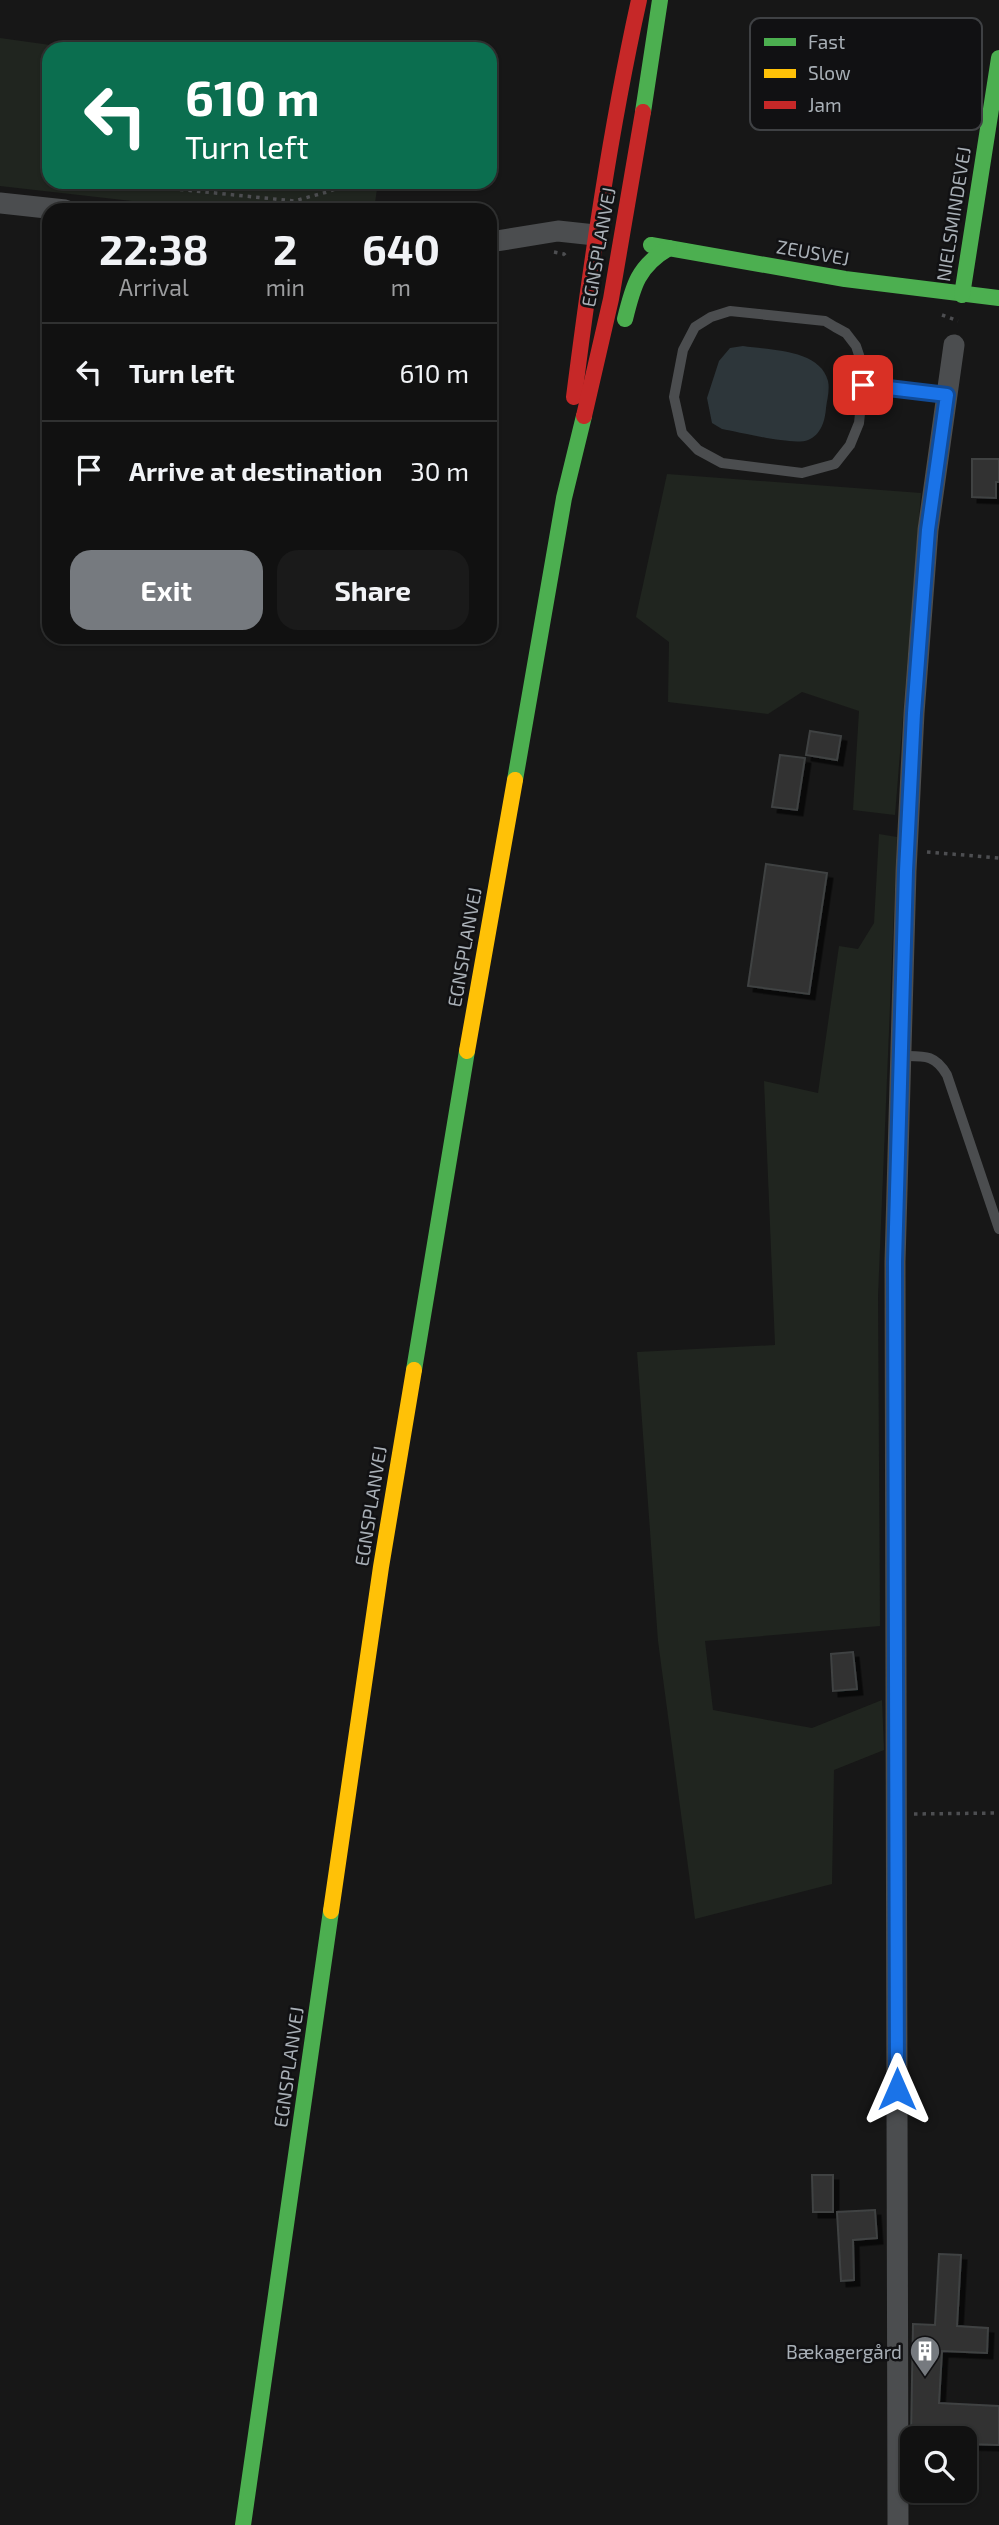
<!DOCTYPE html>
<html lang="en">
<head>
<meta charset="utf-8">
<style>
	:root { --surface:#111; --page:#1a1a1a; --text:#f1f3f6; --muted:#9c9d9f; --line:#303131; --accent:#767a7f }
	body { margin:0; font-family:"Exo 2",sans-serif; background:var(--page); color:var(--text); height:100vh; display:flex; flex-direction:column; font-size:26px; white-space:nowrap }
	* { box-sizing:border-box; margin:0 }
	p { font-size:23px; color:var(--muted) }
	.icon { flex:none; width:38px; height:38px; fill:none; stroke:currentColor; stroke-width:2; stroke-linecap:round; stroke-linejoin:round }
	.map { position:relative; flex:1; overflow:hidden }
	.drawer { position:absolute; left:42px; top:203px; width:455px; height:441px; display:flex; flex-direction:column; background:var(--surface); border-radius:21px; box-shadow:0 2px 5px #0004,0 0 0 2px var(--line) }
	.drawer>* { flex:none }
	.top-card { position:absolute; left:42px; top:42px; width:455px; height:147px; border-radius:21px; box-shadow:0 2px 5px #0004,0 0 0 2px var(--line); background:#0b6e4f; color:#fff; overflow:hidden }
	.tools { position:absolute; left:900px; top:2426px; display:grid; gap:14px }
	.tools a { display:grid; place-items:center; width:77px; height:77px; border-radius:14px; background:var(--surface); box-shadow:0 2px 5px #0004,0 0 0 2px var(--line); font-size:35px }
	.pin { position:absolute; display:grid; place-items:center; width:60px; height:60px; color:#fff; margin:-30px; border-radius:14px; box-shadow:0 4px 10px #0006 }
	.me { position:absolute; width:77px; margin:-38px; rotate:0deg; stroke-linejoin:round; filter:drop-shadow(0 0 5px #0008) }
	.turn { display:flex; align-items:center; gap:24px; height:147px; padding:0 28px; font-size:32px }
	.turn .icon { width:91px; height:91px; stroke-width:2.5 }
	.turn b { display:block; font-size:49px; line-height:60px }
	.eta { display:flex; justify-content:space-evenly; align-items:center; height:119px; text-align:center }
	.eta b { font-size:42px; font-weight:700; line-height:49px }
	.action { display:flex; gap:14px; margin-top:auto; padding:14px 28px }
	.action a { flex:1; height:80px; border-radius:21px; background:var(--accent); color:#fff; font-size:28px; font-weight:700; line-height:80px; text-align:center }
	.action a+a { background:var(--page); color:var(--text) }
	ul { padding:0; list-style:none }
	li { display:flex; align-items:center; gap:21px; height:98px; padding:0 28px; border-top:2px solid var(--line) }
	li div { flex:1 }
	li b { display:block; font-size:26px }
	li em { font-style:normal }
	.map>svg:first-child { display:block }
	.green { fill:#20251f }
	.water { fill:#2d363a }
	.building { fill:#313232; stroke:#3f4243; stroke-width:2; filter:url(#shadow) }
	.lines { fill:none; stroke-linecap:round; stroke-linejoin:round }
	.path { stroke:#4d4e51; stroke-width:3.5; stroke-dasharray:3.5 5; stroke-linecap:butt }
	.lane { stroke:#4b4d4f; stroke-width:10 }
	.street { stroke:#4b4d4f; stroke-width:21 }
	.fast { stroke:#4caf50; stroke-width:16 }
	.slow { stroke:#ffc107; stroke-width:16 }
	.jam { stroke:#c62828; stroke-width:16 }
	.route-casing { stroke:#114b97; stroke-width:18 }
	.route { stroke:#1a73e8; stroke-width:12 }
	.labels { text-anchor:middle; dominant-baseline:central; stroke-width:5; stroke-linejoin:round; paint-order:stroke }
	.street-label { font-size:19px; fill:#a9b0b7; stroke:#111113 }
	.poi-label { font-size:19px; fill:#a9b0b7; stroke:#111113; text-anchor:end }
	.key { fill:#111113; stroke:#3f4144; stroke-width:2 }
	.key-label { font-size:19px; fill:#a9b0b7 }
</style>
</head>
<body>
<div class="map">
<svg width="999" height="2525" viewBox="0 0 999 2525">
	<defs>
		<filter id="shadow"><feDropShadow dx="5.5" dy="5.5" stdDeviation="0" flood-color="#0009"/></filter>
	</defs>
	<rect width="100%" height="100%" fill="#171717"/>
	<g class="green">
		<polygon points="0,38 79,49 49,49 49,182 378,182 374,210 211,210 0,186"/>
		<polygon points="667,474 921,493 895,815 853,810 859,711 802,692 768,714 668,702 669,642 636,617"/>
		<polygon points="879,834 897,837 878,1296 880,1626 705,1641 713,1710 812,1728 882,1700 884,1750 834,1770 832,1884 695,1919 658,1641 637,1352 775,1345 764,1081 818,1093 839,946 858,949 874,923"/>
	</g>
	<path class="water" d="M 743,346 C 769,350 820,349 828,381 C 830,390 827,400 826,408 C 825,421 821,435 808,440 C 793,446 740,432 722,429 L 712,423 L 707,398 L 719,361 L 730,348 Z"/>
	<g class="building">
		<polygon points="972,459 999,459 999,482 996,482 996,498 972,497"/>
		<polygon points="810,731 841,736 837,760 806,755"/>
		<polygon points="780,755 805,758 797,810 772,807"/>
		<polygon points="766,864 827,873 809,994 748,986"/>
		<polygon points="853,1652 857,1689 833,1691 831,1654"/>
		<polygon points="812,2175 833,2175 833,2212 813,2212"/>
		<polygon points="875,2210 877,2238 853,2240 854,2280 841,2281 837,2212"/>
		<polygon points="939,2254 961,2255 957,2326 988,2328 987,2353 942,2351 939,2403 999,2406 999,2445 964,2444 964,2438 911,2438 913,2324 935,2325"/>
	</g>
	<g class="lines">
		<g class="path">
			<polyline points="147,182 166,188 294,201 327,192 346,185 348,182"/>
			<polyline points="554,252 564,254 568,259"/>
			<polyline points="942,315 958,321"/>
			<polyline points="927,852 999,858"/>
			<polyline points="914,1814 999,1813"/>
		</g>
		<g class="lane">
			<polyline points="863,385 859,423 850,445 835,464 802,473 722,463 698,450 682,433 674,397 683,350 695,327 711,317 730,311 825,321 835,327 846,333 856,346 862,364 863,385 947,395"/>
			<path d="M 901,1056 C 924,1056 935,1054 947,1075 L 999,1229"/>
		</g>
		<g class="street">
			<polyline points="0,203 65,210"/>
			<polyline points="490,242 558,231 595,235"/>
			<polyline points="898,2525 895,1262 906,871 914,713 928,530 954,345"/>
		</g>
		<g class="fast">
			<polyline points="643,112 660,0"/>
			<polyline points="651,245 845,279 999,298"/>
			<polyline points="962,295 999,58"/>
			<path d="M 625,319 C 633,286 638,266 669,248"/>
			<polyline points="515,780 564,498 584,416"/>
			<polyline points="414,1370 467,1051"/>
			<polyline points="243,2525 331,1911"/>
		</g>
		<g class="slow">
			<polyline points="467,1051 515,780"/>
			<polyline points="331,1911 381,1567 414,1370"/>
		</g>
		<g class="jam">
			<path d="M 574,397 C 591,264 610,131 639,0"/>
			<polyline points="584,416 611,299 643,112"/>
		</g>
	</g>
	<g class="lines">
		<g class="route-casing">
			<polyline id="route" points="863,385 947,395 928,530 914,713 906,871 895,1262 897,2089"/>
		</g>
		<use href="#route" class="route"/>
	</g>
	<defs>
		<g id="building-pin" transform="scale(1.575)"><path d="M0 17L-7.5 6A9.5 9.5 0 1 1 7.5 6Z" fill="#767a7f" stroke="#111113"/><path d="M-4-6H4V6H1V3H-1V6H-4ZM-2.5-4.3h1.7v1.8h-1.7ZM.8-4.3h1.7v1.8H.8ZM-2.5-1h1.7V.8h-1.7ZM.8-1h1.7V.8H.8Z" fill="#fff"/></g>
	</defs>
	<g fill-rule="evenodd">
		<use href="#building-pin" x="925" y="2351"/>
	</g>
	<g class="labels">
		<g class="street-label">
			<text transform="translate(953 214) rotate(-81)">NIELSMINDEVEJ</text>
			<text transform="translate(598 247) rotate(-80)">EGNSPLANVEJ</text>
			<text transform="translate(813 252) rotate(10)">ZEUSVEJ</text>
			<text transform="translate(464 947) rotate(-80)">EGNSPLANVEJ</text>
			<text transform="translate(370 1506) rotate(-81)">EGNSPLANVEJ</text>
			<text transform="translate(288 2067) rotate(-82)">EGNSPLANVEJ</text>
		</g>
		<g class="poi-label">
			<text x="902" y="2351">Bækagergård</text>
		</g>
	</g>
	<rect x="750" y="18" width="232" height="112" rx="10" class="key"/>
	<rect x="764" y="38" width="32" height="8" fill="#4caf50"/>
	<rect x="764" y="69" width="32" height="9" fill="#ffc107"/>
	<rect x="764" y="101" width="32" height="8" fill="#c62828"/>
	<g class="key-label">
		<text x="808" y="49">Fast</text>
		<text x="808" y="80">Slow</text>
		<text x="808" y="112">Jam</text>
	</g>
</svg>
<div class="tools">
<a><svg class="icon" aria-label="search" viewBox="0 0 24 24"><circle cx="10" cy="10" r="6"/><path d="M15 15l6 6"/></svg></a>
</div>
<div class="pin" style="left:863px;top:385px;background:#d93025"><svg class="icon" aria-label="arrive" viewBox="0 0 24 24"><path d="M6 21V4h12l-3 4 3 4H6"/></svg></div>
<svg class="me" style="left:897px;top:2089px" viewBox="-20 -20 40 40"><path d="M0-17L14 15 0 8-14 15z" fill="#1a73e8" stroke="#fff" stroke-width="4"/></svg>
<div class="top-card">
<div class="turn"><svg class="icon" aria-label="left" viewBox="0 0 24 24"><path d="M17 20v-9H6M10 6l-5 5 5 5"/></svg><div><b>610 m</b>Turn left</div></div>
</div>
<section class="drawer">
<div class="eta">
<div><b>22:38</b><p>Arrival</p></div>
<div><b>2</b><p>min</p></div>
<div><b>640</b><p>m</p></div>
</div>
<ul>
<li><svg class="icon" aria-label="left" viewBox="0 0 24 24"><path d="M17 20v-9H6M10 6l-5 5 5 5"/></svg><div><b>Turn left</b></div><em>610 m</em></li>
<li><svg class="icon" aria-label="arrive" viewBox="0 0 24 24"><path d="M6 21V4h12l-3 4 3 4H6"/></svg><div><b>Arrive at destination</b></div><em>30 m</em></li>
</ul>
<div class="action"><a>Exit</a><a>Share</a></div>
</section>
</div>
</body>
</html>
